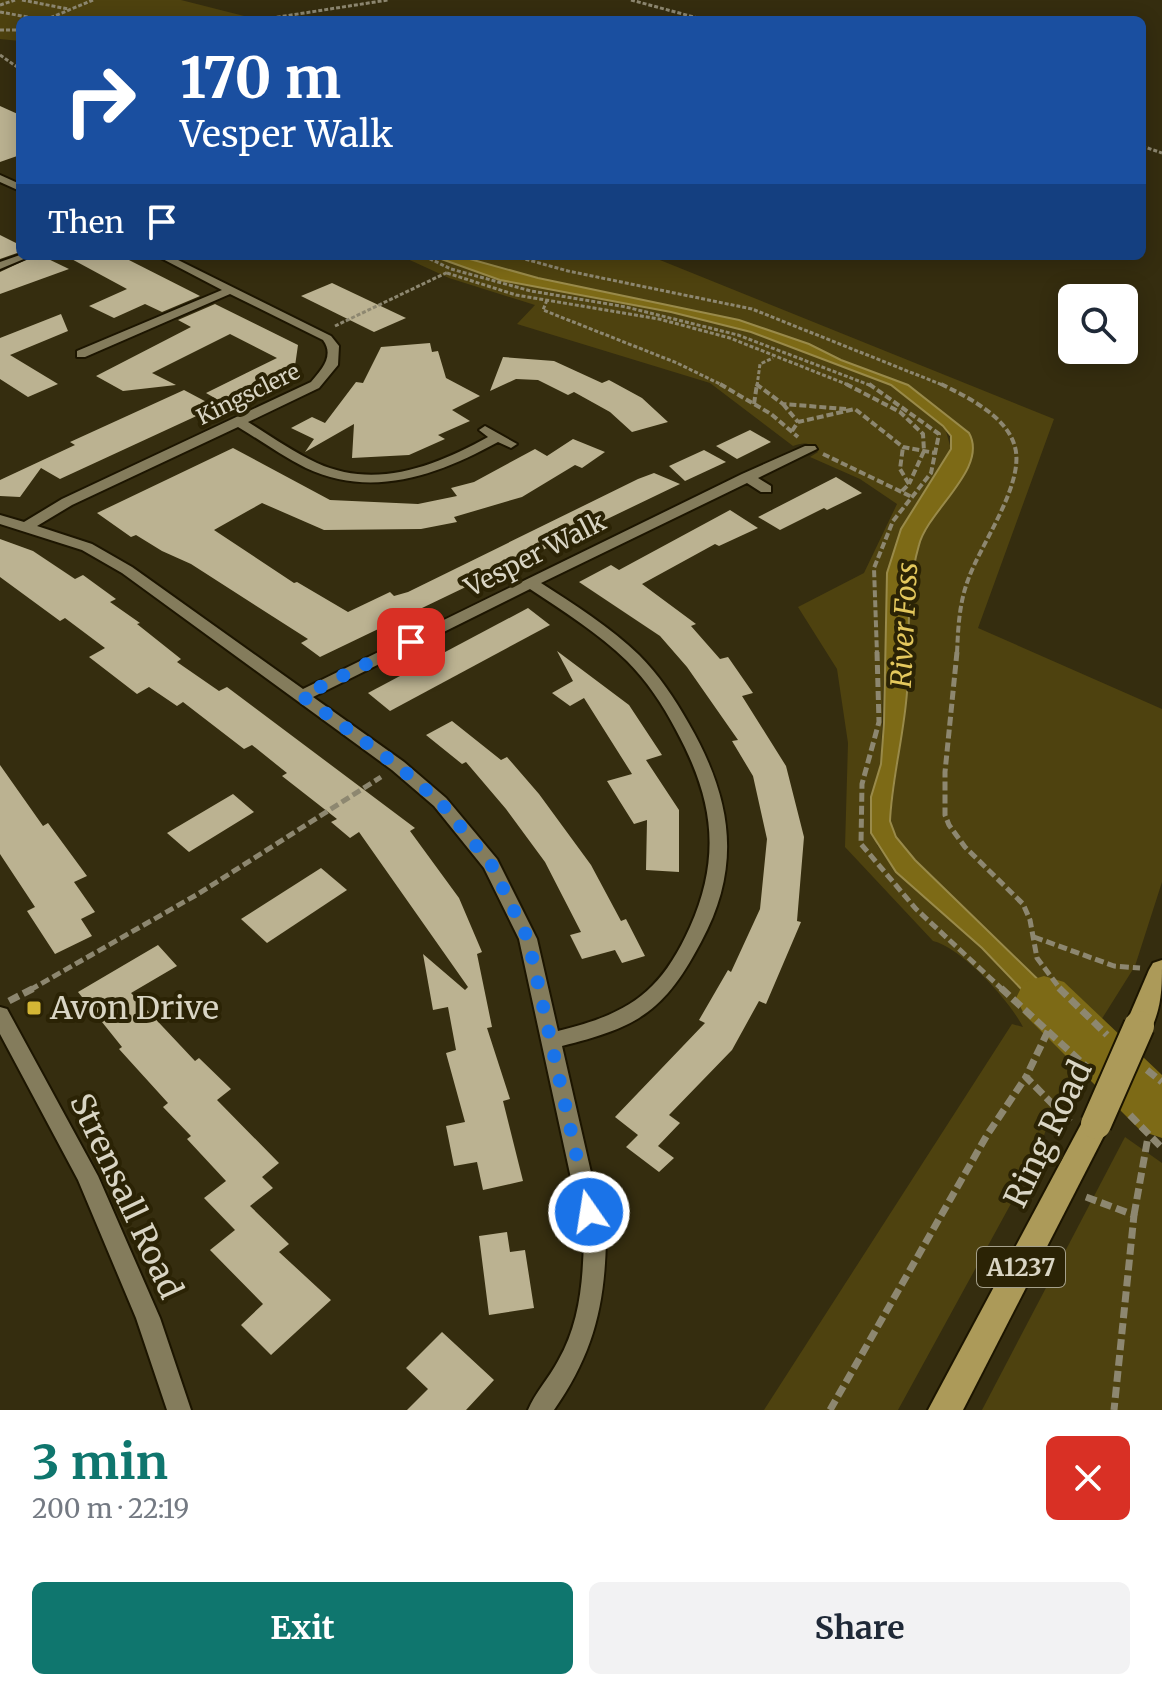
<!DOCTYPE html>
<html lang="en">
<head>
<meta charset="utf-8">
<style>
	:root { --surface:#fff; --page:#f2f2f3; --text:#1f2937; --muted:#747a83; --accent:#0f766e }
	body { margin:0; font-family:Merriweather,serif; background:var(--page); color:var(--text); height:100vh; display:flex; flex-direction:column; font-size:30px; white-space:nowrap }
	* { box-sizing:border-box; margin:0 }
	p { font-size:26px; color:var(--muted) }
	.icon { flex:none; width:44px; height:44px; fill:none; stroke:currentColor; stroke-width:2; stroke-linecap:round; stroke-linejoin:round }
	.map { position:relative; height:1410px; overflow:hidden }
	.panel { display:flex; flex-direction:column; background:var(--surface); flex:1 }
	.panel>* { flex:none }
	.top-card { position:absolute; left:16px; top:16px; width:1130px; height:244px; border-radius:12px; box-shadow:0 4px 20px #0003; background:#1a4fa0; color:#fff; overflow:hidden }
	.tools { position:absolute; left:1058px; top:284px; display:grid; gap:16px }
	.tools a { display:grid; place-items:center; width:80px; height:80px; border-radius:12px; background:var(--surface); box-shadow:0 4px 20px #0003; font-size:40px }
	.pin { position:absolute; display:grid; place-items:center; width:68px; height:68px; color:#fff; margin:-34px; border-radius:16px; box-shadow:0 4px 12px #0006 }
	.me { position:absolute; width:88px; margin:-44px; rotate:347deg; stroke-linejoin:round; filter:drop-shadow(0 0 6px #0008) }
	.turn { display:flex; align-items:center; gap:28px; height:168px; padding:0 32px; font-size:36px }
	.turn .icon { width:104px; height:104px; stroke-width:2.5 }
	.turn b { display:block; font-size:56px; line-height:68px }
	.then { display:flex; align-items:center; height:76px; padding:0 32px; background:#0003; gap:16px; font-size:30px }
	.round { display:grid; place-items:center; flex:none; width:84px; height:84px; border-radius:12px; background:var(--page) }
	.headline { display:flex; align-items:center; justify-content:space-between; height:136px; padding:0 32px }
	h1 { font-size:48px; font-weight:700; line-height:60px; color:var(--accent) }
	.button { display:flex; gap:16px; margin-top:auto; padding:16px 32px }
	.button a { flex:1; height:92px; border-radius:12px; background:var(--accent); color:#fff; font-size:32px; font-weight:700; line-height:92px; text-align:center }
	.button a+a { background:var(--page); color:var(--text) }
	.map>svg:first-child { display:block }
	.green { fill:#4e420f }
	.water { fill:#7d6a16; stroke:#998a4a; stroke-width:2 }
	.lines { fill:none; stroke-linecap:round; stroke-linejoin:round }
	.river { fill:#7d6a16; fill-rule:evenodd }
	.building { fill:#bbb291 }
	.minor-casing { stroke:#1c1500; stroke-width:4 }
	.tertiary-casing { stroke:#1c1500; stroke-width:4 }
	.trunk-casing { stroke:#1c1500; stroke-width:4 }
	.path-far3 { stroke:#8d8770; stroke-width:3; stroke-dasharray:4 2; stroke-linecap:butt }
	.path-far2 { stroke:#8d8770; stroke-width:4; stroke-dasharray:7 3; stroke-linecap:butt }
	.path-far1 { stroke:#8d8770; stroke-width:5; stroke-dasharray:9 4; stroke-linecap:butt }
	.path { stroke:#8d8770; stroke-width:7; stroke-dasharray:11 5; stroke-linecap:butt }
	.minor { fill:#847c5c; fill-rule:evenodd }
	.tertiary { fill:#847c5c; fill-rule:evenodd }
	.trunk { fill:#ac9a59; fill-rule:evenodd }
	.trunk-bridge-casing { stroke:#1c1500; stroke-width:34; stroke-linecap:butt }
	.trunk-bridge { stroke:#ac9a59; stroke-width:30 }
	.route { stroke:#1a73e8; stroke-width:14; stroke-dasharray:0 25.2 }
	.poi-dot { fill:#d4b635; stroke:#2b2305; stroke-width:3 }
	.labels { text-anchor:middle; dominant-baseline:central; stroke-width:8; stroke-linejoin:round; paint-order:stroke }
	.far-street-label { font-size:22px; fill:#d9d5c4; stroke:#2b2305 }
	.shield { fill:#2b2305; stroke:#a5a08b; stroke-width:2 }
	.shield-label { font-size:24px; font-weight:bold; fill:#d9d5c4 }
	.street-label { font-size:26px; fill:#d9d5c4; stroke:#2b2305 }
	.water-label { font-size:28px; font-style:italic; fill:#e4c85d; stroke:#2b2305 }
	.near-poi-label { font-size:32px; fill:#d9d5c4; stroke:#2b2305; text-anchor:start }
	.near-street-label { font-size:32px; fill:#d9d5c4; stroke:#2b2305 }
</style>
</head>
<body>
<div class="map">
<svg width="1162" height="1410" viewBox="0 0 1162 1410">
	<rect width="100%" height="100%" fill="#352d0f"/>
	<g class="green">
		<polygon points="0,0 181,0 252,18 20,20 20,41 0,39"/>
		<path d="M 401,256 L 433,256 L 500,280 L 672,312 L 750,332 L 885,382 L 902,392 L 944,424 L 951,449 L 901,529 L 883,685 L 881,764 L 871,797 L 877,845 L 896,872 L 917,892 L 951,916 L 1047,1016 L 1085,1050 L 1048,1124 L 1036,1158 L 898,1410 L 764,1410 L 1012,1024 L 1023,1027 C 1009,1000 962,948 933,941 L 845,847 L 848,743 L 837,669 L 798,607 L 864,573 L 897,504 L 860,479 L 810,457 L 818,452 C 811,442 804,442 793,446 L 710,383 L 517,324 L 535,305 L 449,278 Z"/>
		<polygon points="459,256 650,256 1054,419 978,628 1162,709 1162,882 1135,966 1093,1033 915,860 896,837 890,821 907,691 909,596 918,545 974,448 969,433 908,385 841,360 809,344 739,320 538,278"/>
		<polygon points="1125,1137 1162,1163 1162,1410 982,1410"/>
	</g>
	<path class="water" d="M 433,256 L 459,256 L 538,278 L 739,320 L 809,344 L 841,360 L 908,385 L 969,433 C 989,468 928,510 919,545 C 905,593 910,643 907,692 C 904,735 892,778 890,821 L 896,837 L 915,860 L 1093,1033 L 1085,1050 L 1047,1016 L 982,948 L 896,872 L 871,833 L 871,797 L 881,764 L 884,723 L 887,573 L 901,529 L 951,449 L 951,436 L 943,426 L 891,385 L 751,332 L 671,312 L 500,280 Z"/>
	<g class="lines">
		<polygon class="river" points="1044,976 1064,982 1162,1075 1162,1138 1141,1131 1024,1014 1016,998 1024,982"/>
	</g>
	<g class="building">
		<polygon points="0,106 20,115 20,155 0,162"/>
		<polygon points="0,235 20,245 20,252 0,259"/>
		<polygon points="34,256 42,256 69,269 0,294 0,272"/>
		<polygon points="66,256 121,256 200,296 162,312 145,304 114,318 89,306 127,289"/>
		<polygon points="332,283 406,318 374,332 301,296"/>
		<polygon points="215,304 298,345 294,373 227,405 206,393 277,358 230,334 152,373 176,385 123,391 96,376 191,327 178,320"/>
		<polygon points="61,314 68,331 10,355 58,384 28,397 0,379 0,338"/>
		<polygon points="430,343 432,352 438,351 446,378 480,396 452,410 470,421 438,435 445,439 409,455 352,458 354,424 305,452 314,439 291,428 312,417 325,423 356,382 363,383 381,347"/>
		<polygon points="503,357 554,361 602,383 609,380 642,398 668,422 632,432 610,412 574,392 568,395 538,380 516,379 490,391"/>
		<polygon points="184,390 216,407 60,479 41,468 20,497 0,496 0,480 75,445 70,442"/>
		<polygon points="750,430 771,442 737,459 716,446"/>
		<polygon points="573,439 605,452 582,468 575,465 522,497 454,517 457,522 421,529 324,530 262,503 214,530 294,583 297,582 348,612 390,592 394,596 408,592 638,479 654,473 680,484 320,657 301,643 308,639 191,564 162,551 136,535 131,537 97,513 233,448 330,500 418,504 457,496 451,488 474,482 535,449 547,456"/>
		<polygon points="704,450 726,462 685,481 669,466"/>
		<polygon points="836,477 862,493 827,510 824,508 780,530 758,517"/>
		<polygon points="730,510 758,528 719,546 715,544 642,584 696,624 691,626 720,659 728,657 753,693 742,696 786,766 804,837 797,921 801,922 766,1004 759,1001 732,1050 669,1115 680,1123 658,1146 674,1158 659,1172 626,1147 638,1135 615,1117 705,1023 699,1020 728,970 731,972 760,909 767,839 753,776 732,741 738,740 687,667 660,636 579,582 611,565 619,570"/>
		<polygon points="0,539 33,551 75,579 83,575 116,599 110,602 140,623 137,624 181,659 177,662 219,691 227,687 415,828 410,831 459,898 482,952 477,954 492,1027 487,1028 510,1099 503,1101 523,1181 483,1190 477,1162 454,1166 446,1126 465,1122 446,1053 456,1050 448,1007 433,1010 423,954 465,990 468,987 359,832 350,838 331,822 337,819 282,776 287,773 252,745 244,749 183,702 177,706 149,687 137,694 89,657 105,648 65,618 60,621 0,577"/>
		<polygon points="528,608 550,625 390,711 368,693"/>
		<polygon points="557,651 629,705 662,755 646,760 679,810 679,872 646,870 647,820 634,824 607,781 632,774 584,698 570,706 552,693 573,681"/>
		<polygon points="452,721 501,760 507,757 539,794 591,865 621,921 626,919 645,956 622,963 615,950 582,959 570,935 581,932 545,862 506,809 466,762 462,764 426,735"/>
		<polygon points="0,765 43,826 48,823 87,876 74,882 95,912 81,919 92,936 55,954 27,911 35,907 0,854"/>
		<polygon points="233,794 254,812 189,852 167,833"/>
		<polygon points="321,868 347,890 267,943 241,919"/>
		<polygon points="158,945 177,966 131,993 195,1061 199,1058 231,1089 217,1100 279,1163 262,1177 273,1188 250,1206 289,1244 279,1252 331,1300 271,1355 241,1325 263,1304 210,1250 235,1230 204,1198 226,1181 187,1139 191,1136 163,1107 168,1103 119,1049 122,1047 78,992"/>
		<polygon points="507,1232 510,1252 525,1250 534,1308 489,1315 479,1236"/>
		<polygon points="442,1332 494,1380 466,1410 407,1410 428,1389 406,1368"/>
	</g>
	<g class="lines">
		<g class="minor-casing">
			<g id="minor">
				<polygon points="0,175 20,184 20,191 0,182"/>
				<polygon points="20,255 31,256 0,269 0,262"/>
				<path d="M 157,256 L 170,256 L 331,336 L 339,346 L 338,365 L 319,388 L 248,422 C 271,436 293,452 317,463 C 376,490 435,466 488,437 L 479,430 L 485,426 L 517,444 L 511,448 L 498,442 C 438,475 372,499 306,468 C 282,456 260,440 238,427 L 72,505 L 37,526 L 92,544 L 132,567 L 303,689 L 742,474 L 805,446 L 815,446 L 817,449 L 758,478 L 771,486 L 771,492 L 761,492 L 747,483 L 541,583 C 575,605 610,627 639,655 C 659,675 675,699 689,724 C 731,797 743,865 701,942 C 664,1012 638,1027 562,1046 L 606,1238 C 605,1306 593,1354 554,1410 L 528,1410 C 535,1393 549,1378 558,1361 C 580,1323 583,1281 584,1238 L 519,939 L 484,868 L 434,806 L 392,770 L 122,573 L 82,550 L 0,524 L 0,515 L 24,522 L 62,499 L 311,382 C 321,370 335,356 323,340 L 230,294 L 85,357 L 77,357 L 77,351 L 222,290 ZM 530,589 C 563,611 598,633 627,661 C 647,681 663,705 676,730 C 713,798 722,855 690,927 C 660,994 627,1014 558,1031 L 537,939 L 497,859 L 446,798 L 404,762 L 313,697 Z"/>
			</g>
		</g>
		<g class="tertiary-casing">
			<polygon id="tertiary" points="0,1007 7,1009 98,1176 160,1318 191,1410 167,1410 136,1318 78,1180 0,1034"/>
		</g>
		<g class="trunk-casing">
			<g id="trunk">
				<path d="M 1162,960 C 1162,989 1162,1007 1149,1034 L 1139,1037 L 1129,1034 L 1125,1026 L 1149,970 L 1153,963 Z"/>
				<polygon points="1096,1112 1106,1115 1110,1124 963,1410 928,1410 1086,1115"/>
			</g>
		</g>
		<g class="path-far3">
			<polyline points="22,0 68,9"/>
			<polyline points="631,0 705,20"/>
			<polyline points="0,5 15,0"/>
			<polyline points="0,12 44,20"/>
			<polyline points="45,20 93,0"/>
			<polyline points="259,20 388,0"/>
			<polyline points="0,30 20,30"/>
			<polyline points="0,55 20,69"/>
			<polyline points="1142,146 1162,153"/>
			<polyline points="424,256 451,269 531,291 626,307 738,335 872,386"/>
			<polyline points="514,256 568,271 752,309 945,386"/>
			<polyline points="447,273 516,295 659,319 730,338 851,386"/>
			<polyline points="547,300 543,310 677,363 724,386"/>
			<polyline points="335,326 448,272"/>
			<polyline points="757,386 760,364 773,358"/>
		</g>
		<g class="path-far2">
			<polyline points="720,384 771,414 798,437"/>
			<polyline points="756,384 783,404 846,409"/>
			<polyline points="846,384 900,412 923,434 924,451 909,484"/>
			<polyline points="869,384 939,434 931,473 893,521 874,568 877,654"/>
			<path d="M 941,384 C 967,397 1007,416 1015,447 C 1025,484 980,545 968,580 C 959,604 958,629 957,654"/>
			<polyline points="754,404 757,384"/>
			<polyline points="783,404 798,422"/>
			<polyline points="792,431 798,422 855,409 903,447 935,453"/>
			<polyline points="823,454 912,497"/>
			<polyline points="902,491 909,484 900,469 903,447"/>
		</g>
		<g class="path-far1">
			<polyline points="877,652 879,722 862,784 861,844 916,909 1003,990"/>
			<polyline points="957,652 945,772 945,815 949,825 965,847 1023,904 1030,920 1037,958 1061,990"/>
			<polyline points="1034,937 1114,966 1140,968"/>
			<polyline points="30,990 198,894 381,777"/>
		</g>
		<g class="path">
			<polyline points="1001,988 1091,1071"/>
			<polyline points="1059,988 1107,1035"/>
			<polyline points="9,1001 34,988"/>
			<polyline points="1048,1031 1026,1077 1070,1122"/>
			<polyline points="1147,1070 1162,1082"/>
			<polyline points="1130,1115 1162,1148"/>
			<polyline points="1086,1197 1134,1215 1114,1410"/>
			<polyline points="1134,1215 1148,1137"/>
			<polyline points="830,1410 987,1135 1026,1077"/>
		</g>
		<use href="#minor" class="minor"/>
		<use href="#tertiary" class="tertiary"/>
		<use href="#trunk" class="trunk"/>
		<g class="trunk-bridge-casing">
			<polyline id="trunk-bridge" points="1096,1124 1139,1026"/>
		</g>
		<use href="#trunk-bridge" class="trunk-bridge"/>
	</g>
	<g class="lines">
		<polyline class="route" points="411,642 302,696 398,766 440,802 491,864 528,939 589,1212"/>
	</g>
	<rect class="poi-dot" x="26" y="1000" width="16" height="16" rx="4"/>
	<g class="labels">
		<g class="far-street-label">
			<text transform="translate(248 394) rotate(-26)">Kingsclere</text>
		</g>
		<rect class="shield" x="977" y="1247" width="88" height="40" rx="6"/>
		<g class="shield-label">
			<text x="1021" y="1267">A1237</text>
		</g>
		<g class="street-label">
			<text transform="translate(535 554) rotate(-27)">Vesper Walk</text>
		</g>
		<g class="water-label">
			<text transform="translate(904 625) rotate(-87)">River Foss</text>
		</g>
		<g class="near-poi-label">
			<text x="50" y="1008">Avon Drive</text>
		</g>
		<g class="near-street-label">
			<text transform="translate(1048 1134) rotate(-64)">Ring Road</text>
			<text transform="translate(126 1196) rotate(65)">Strensall Road</text>
		</g>
	</g>
</svg>
<div class="tools">
<a><svg class="icon" aria-label="search" viewBox="0 0 24 24"><circle cx="10" cy="10" r="6"/><path d="M15 15l6 6"/></svg></a>
</div>
<div class="pin" style="left:411px;top:642px;background:#d93025"><svg class="icon" aria-label="arrive" viewBox="0 0 24 24"><path d="M6 21V4h12l-3 4 3 4H6"/></svg></div>
<svg class="me" style="left:589px;top:1212px" viewBox="-20 -20 40 40"><circle r="17" fill="#1a73e8" stroke="#fff" stroke-width="3"/><path d="M0-11L8 9 0 5-8 9z" fill="#fff"/></svg>
<div class="top-card">
<div class="turn"><svg class="icon" aria-label="right" viewBox="0 0 24 24"><path d="M7 20v-9h11M14 6l5 5-5 5"/></svg><div><b>170 m</b>Vesper Walk</div></div>
<div class="then">Then<svg class="icon" aria-label="arrive" viewBox="0 0 24 24"><path d="M6 21V4h12l-3 4 3 4H6"/></svg></div>
</div>
</div>
<section class="panel">
<div class="headline"><div><h1>3 min</h1><p>200 m · 22:19</p></div><a class="round" style="background:#d93025;color:#fff"><svg class="icon" aria-label="close" viewBox="0 0 24 24"><path d="M6 6l12 12M18 6L6 18"/></svg></a></div>
<div class="button"><a>Exit</a><a>Share</a></div>
</section>
</body>
</html>
